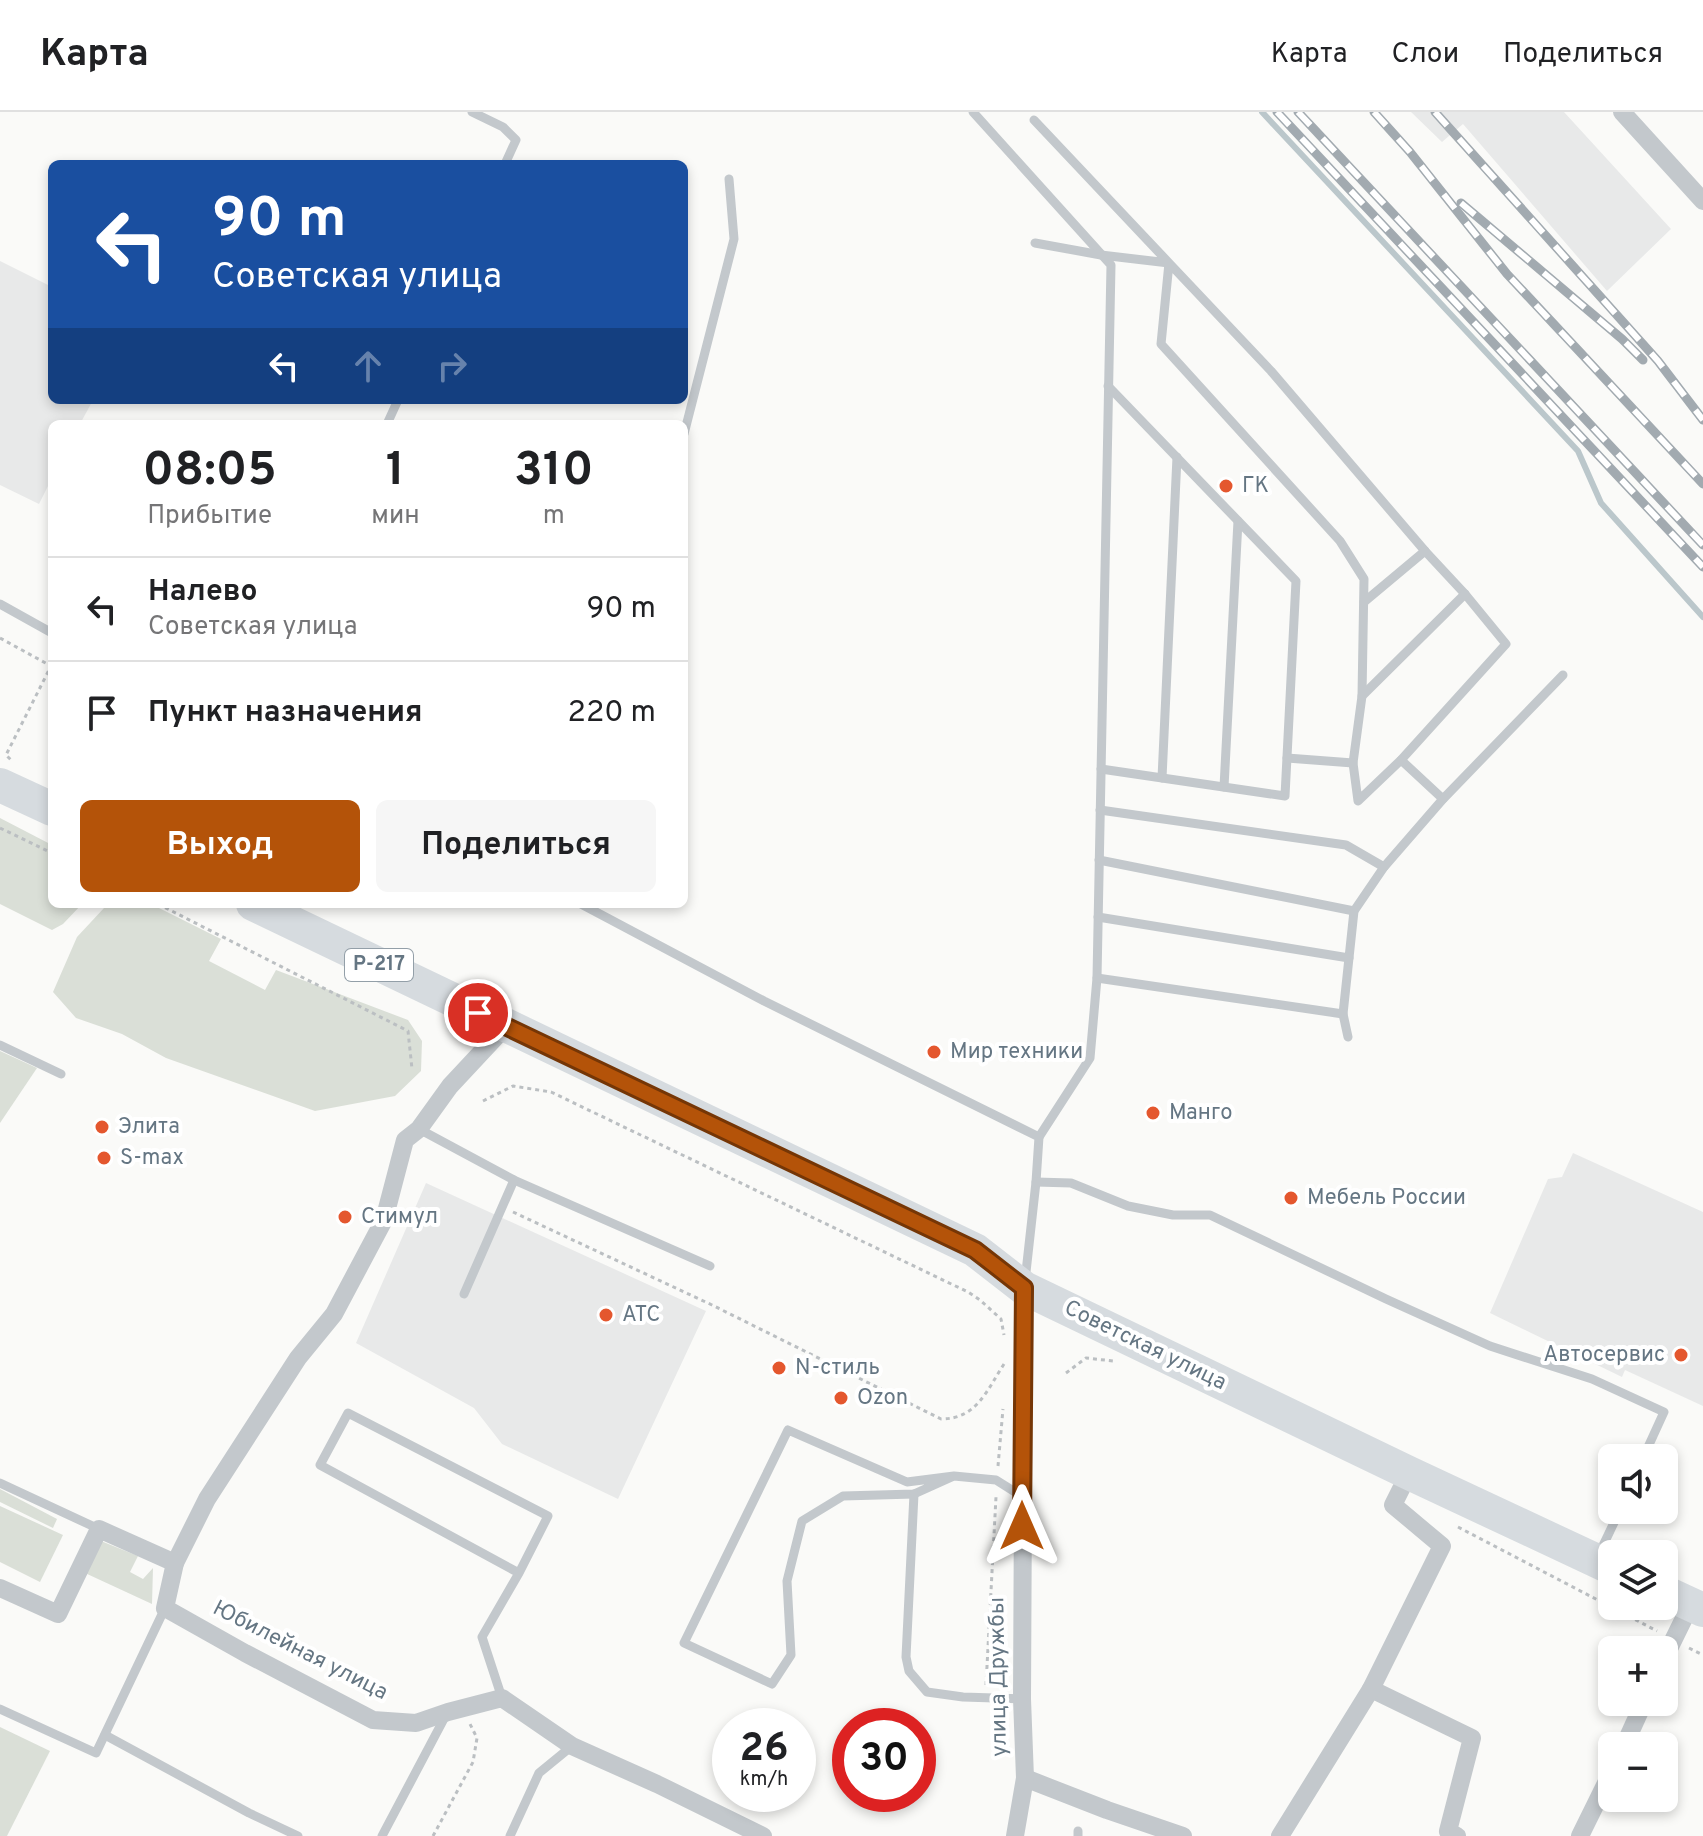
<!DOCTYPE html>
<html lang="ru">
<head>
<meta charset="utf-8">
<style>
	:root { --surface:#fff; --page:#f6f6f6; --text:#202124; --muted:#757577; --line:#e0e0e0; --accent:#b45309 }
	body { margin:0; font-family:Overpass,sans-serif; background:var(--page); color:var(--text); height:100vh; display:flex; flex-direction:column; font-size:30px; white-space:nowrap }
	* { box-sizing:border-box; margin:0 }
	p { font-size:26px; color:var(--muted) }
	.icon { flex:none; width:44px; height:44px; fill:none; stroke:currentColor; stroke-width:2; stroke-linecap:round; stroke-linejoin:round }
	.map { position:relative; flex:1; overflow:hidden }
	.side { position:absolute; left:48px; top:308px; width:640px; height:488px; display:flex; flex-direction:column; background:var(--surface); border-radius:12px; box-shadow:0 4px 12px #0003 }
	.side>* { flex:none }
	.top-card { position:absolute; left:48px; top:48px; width:640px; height:244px; border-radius:12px; box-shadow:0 4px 12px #0003; background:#1a4fa0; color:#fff; overflow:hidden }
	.tools { position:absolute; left:1598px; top:1332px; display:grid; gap:16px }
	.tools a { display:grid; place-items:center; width:80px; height:80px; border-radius:12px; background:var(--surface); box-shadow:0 4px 12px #0003; font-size:40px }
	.speed { position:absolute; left:712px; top:1596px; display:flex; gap:16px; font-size:40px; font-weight:700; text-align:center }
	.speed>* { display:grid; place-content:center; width:104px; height:104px; border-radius:50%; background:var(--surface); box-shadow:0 4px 12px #0003; line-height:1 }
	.speed small { font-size:20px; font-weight:400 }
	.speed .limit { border:12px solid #d22; background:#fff; color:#111 }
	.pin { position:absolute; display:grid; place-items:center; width:68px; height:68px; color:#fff; margin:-34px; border:4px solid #fff; border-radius:50%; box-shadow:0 2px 8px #0007 }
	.me { position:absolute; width:88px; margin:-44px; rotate:0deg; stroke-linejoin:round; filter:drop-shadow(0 0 6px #0008) }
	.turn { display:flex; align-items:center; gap:28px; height:168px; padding:0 32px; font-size:36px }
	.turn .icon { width:104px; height:104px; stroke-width:2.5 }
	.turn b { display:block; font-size:56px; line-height:68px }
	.lanes { display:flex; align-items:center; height:76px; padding:0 32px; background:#0003; justify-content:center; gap:40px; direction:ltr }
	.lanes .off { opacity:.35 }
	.eta { display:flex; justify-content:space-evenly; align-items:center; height:136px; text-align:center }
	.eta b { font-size:48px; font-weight:700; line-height:56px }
	.action { display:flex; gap:16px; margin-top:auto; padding:16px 32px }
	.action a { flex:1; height:92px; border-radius:12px; background:var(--accent); color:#fff; font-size:32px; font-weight:700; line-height:92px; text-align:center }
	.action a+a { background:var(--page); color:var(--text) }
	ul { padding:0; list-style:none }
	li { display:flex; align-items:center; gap:24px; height:104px; padding:0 32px; border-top:2px solid var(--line) }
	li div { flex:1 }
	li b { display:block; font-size:30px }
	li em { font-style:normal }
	header { display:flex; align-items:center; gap:48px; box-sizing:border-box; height:112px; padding:0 40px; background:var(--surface); border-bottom:2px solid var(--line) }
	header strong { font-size:38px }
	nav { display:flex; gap:44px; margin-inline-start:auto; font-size:28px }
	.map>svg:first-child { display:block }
	.built { fill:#e8e9e9 }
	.green { fill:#dadfd7 }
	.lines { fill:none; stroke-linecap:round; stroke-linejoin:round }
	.stream { stroke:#bbc7cb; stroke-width:6 }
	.path { stroke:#bbbfc2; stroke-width:3; stroke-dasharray:4 4; stroke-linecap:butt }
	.lane { stroke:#c3c8cc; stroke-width:9 }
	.street { stroke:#c3c8cc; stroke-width:18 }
	.highway { stroke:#d6dbdf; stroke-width:34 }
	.rail-casing { stroke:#a2aab0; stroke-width:9 }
	.rail { stroke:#fff; stroke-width:6; stroke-dasharray:18; stroke-linecap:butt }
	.route-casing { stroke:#753606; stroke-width:20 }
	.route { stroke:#b45309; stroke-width:14 }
	.poi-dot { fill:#e4572e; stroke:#fff; stroke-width:3 }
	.labels { text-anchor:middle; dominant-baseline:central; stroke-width:8; stroke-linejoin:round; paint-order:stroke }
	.shield { fill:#fff; stroke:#939fa8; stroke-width:2 }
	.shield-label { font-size:20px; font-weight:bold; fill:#657683 }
	.poi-label { font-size:22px; fill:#657683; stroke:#fff; text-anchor:start }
	.street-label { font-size:22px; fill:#657683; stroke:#fff }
</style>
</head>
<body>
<header>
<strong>Карта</strong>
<nav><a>Карта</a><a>Слои</a><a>Поделиться</a></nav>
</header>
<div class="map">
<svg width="1703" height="1724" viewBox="0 0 1703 1724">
	<rect width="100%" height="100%" fill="#fafaf8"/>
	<g class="built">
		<polygon points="1411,0 1564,0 1671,117 1607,179 1463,12 1442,30"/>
		<polygon points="0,149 52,175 52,288 93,288 80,312 52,312 52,366 39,392 0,373"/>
		<polygon points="1573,1041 1703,1100 1703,1294 1625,1258 1622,1265 1490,1201 1548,1067 1562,1065"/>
		<polygon points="426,1071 706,1199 618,1387 502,1332 474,1296 356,1231"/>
	</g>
	<g class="green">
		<polygon points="0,706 52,733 52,792 82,792 63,812 52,818 0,792"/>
		<polygon points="121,792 151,792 221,827 209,849 265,878 276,858 408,908 422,929 421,959 395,984 315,999 166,946 122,922 76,906 53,880 77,825 104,796"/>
		<polygon points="0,939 37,956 0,1011"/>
		<polygon points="0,1377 57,1407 53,1416 0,1390"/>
		<polygon points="0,1394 63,1423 40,1470 0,1450"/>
		<polygon points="101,1429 138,1444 130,1460 143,1467 153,1456 152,1492 85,1461"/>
		<polygon points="0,1615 50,1639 7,1724 0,1724"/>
	</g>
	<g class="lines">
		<polyline class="stream" points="1262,0 1578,339 1601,391 1703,505"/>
		<g class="path">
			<polyline points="0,526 51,554 6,643 13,650"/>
			<polyline points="0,716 52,741"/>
			<polyline points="158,792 408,919 412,957"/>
			<polyline points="483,989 513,974 551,980 968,1180 980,1188 1001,1207 1004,1223"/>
			<path d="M 513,1100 L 712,1193 L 941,1307 C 977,1307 987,1278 1004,1252"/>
			<polyline points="1066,1261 1086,1246 1113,1249"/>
			<polyline points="998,1354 1003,1297"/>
			<polyline points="1458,1415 1657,1519"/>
			<polyline points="1689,1536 1703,1543"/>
			<polyline points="986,1573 996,1385"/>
			<polyline points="433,1724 473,1650 477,1626 470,1612"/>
		</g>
		<g class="lane">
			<polyline points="472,0 503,15 516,28 505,52"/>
			<polyline points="973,0 1111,153 1097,866 1090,946 1039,1025"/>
			<polyline points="1034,8 1169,151 1161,232 1340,429 1364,467 1362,584 1353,651 1358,689 1401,648 1506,532 1465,482 1425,439 1271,259 1169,151 1101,143 1035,131"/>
			<polyline points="387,312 398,288"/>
			<polyline points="684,322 734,127 729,67"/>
			<polyline points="1364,490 1425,439"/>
			<polyline points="0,492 52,521"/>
			<polyline points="1362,584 1465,482"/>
			<polyline points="1287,646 1353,651"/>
			<polyline points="1401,648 1443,687"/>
			<polyline points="1101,657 1285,684 1296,469 1108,274"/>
			<polyline points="1162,666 1177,345"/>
			<polyline points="1224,675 1238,409"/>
			<polyline points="1100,698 1346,733 1384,755"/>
			<polyline points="1099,748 1354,799"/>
			<polyline points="581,792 764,889 1039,1025 1036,1070 1025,1169"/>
			<polyline points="1098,805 1349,846"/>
			<polyline points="1097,866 1343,902"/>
			<polyline points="1348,925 1343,902 1354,799 1384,755 1443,687 1563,563"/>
			<polyline points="0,933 61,962"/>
			<polyline points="419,1017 514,1068 710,1154"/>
			<polyline points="1036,1070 1071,1071 1128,1094 1173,1103 1210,1103 1386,1187 1490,1234 1592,1267 1664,1300 1643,1346"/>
			<polyline points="464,1182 514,1068"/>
			<polyline points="954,1364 914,1382 843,1384 802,1409 787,1469 791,1543 772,1572 684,1531 788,1318 907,1370 954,1364 996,1368 1023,1385"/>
			<polyline points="0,1371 99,1417"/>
			<polyline points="914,1382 906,1545 909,1559 927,1580 963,1585 1022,1587"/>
			<polyline points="1599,1442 1620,1398"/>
			<polyline points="502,1586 482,1525 519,1461 548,1404 348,1301 320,1353 519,1461"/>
			<polyline points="0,1597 96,1641 165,1496"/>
			<polyline points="105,1623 249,1701 298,1724"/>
			<polyline points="382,1724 446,1603"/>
			<polyline points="510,1724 539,1661 572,1634"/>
			<polyline points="1078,1724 1078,1719"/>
		</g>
		<g class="street">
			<polyline points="1622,0 1703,89"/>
			<polyline points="175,1451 207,1387 298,1246 334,1202 384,1108 405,1028 419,1017 450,974 506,914"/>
			<polyline points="0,1476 58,1502 99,1417 175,1451 165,1496 245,1541 373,1608 416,1611 448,1600 502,1586 572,1634 657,1672 763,1724"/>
			<polyline points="1664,1547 1691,1492"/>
			<polyline points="1371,1577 1472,1626 1448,1719 1457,1724"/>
			<polyline points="1624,1634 1644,1590"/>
			<polyline points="1025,1666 1107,1698 1183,1724"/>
			<polyline points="1015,1724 1025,1666 1022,1587 1024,1176"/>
			<polyline points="1280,1724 1371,1577 1442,1434 1393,1393 1409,1361"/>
			<polyline points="1580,1724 1612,1659"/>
		</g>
		<g class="highway">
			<polyline points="0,673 52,697"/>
			<polyline points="253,792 975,1138 1024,1176 1409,1361 1612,1456"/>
			<polyline points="1664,1480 1703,1498"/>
		</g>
		<g class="rail-casing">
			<g id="rail">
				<polyline points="1277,0 1703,455"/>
				<polyline points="1298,0 1703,433"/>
				<polyline points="1374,0 1410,40 1507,162 1703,372"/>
				<polyline points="1435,0 1658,249 1703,308"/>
				<polyline points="1461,91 1622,227 1643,248"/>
			</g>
		</g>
		<use href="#rail" class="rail"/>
	</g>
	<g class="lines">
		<g class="route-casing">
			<polyline id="route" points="478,901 975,1138 1024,1176 1022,1414"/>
		</g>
		<use href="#route" class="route"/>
	</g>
	<g class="poi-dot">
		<circle cx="1226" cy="374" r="8"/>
		<circle cx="934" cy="940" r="8"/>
		<circle cx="1153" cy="1001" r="8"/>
		<circle cx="102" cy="1015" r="8"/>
		<circle cx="104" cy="1046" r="8"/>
		<circle cx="1291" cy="1086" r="8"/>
		<circle cx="345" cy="1105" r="8"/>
		<circle cx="606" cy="1203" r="8"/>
		<circle cx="1681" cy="1243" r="8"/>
		<circle cx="779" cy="1256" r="8"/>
		<circle cx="841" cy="1286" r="8"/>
	</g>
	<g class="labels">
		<rect class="shield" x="345" y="837" width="68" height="32" rx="6"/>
		<g class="shield-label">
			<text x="379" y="853">Р-217</text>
		</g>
		<g class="poi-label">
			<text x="1242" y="374">ГК</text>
			<text x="950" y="940">Мир техники</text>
			<text x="1169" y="1001">Манго</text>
			<text x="118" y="1015">Элита</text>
			<text x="120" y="1046">S-max</text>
			<text x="1307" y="1086">Мебель России</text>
			<text x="361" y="1105">Стимул</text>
			<text x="622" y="1203">АТС</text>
			<text x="1665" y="1243" text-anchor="end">Автосервис</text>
			<text x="795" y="1256">N-стиль</text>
			<text x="857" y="1286">Ozon</text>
		</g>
		<g class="street-label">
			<text transform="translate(1145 1234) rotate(26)">Советская улица</text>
			<text transform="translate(300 1539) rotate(27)">Юбилейная улица</text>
			<text transform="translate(999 1565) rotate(-91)">улица Дружбы</text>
		</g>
	</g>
</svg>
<div class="tools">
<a><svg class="icon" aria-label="sound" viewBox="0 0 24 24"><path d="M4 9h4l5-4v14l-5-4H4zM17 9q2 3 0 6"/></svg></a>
<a><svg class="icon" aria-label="layers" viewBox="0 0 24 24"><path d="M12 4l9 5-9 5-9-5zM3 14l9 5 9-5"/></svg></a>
<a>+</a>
<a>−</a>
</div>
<div class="speed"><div>26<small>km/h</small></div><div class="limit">30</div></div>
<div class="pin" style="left:478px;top:901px;background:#d93025"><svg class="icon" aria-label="arrive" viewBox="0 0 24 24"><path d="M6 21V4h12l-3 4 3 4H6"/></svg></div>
<svg class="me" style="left:1022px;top:1414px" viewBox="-20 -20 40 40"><path d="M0-17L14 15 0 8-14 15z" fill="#b45309" stroke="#fff" stroke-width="4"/></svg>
<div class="top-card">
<div class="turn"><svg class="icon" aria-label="left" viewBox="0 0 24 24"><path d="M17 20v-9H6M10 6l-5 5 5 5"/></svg><div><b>90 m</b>Советская улица</div></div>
<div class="lanes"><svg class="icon" aria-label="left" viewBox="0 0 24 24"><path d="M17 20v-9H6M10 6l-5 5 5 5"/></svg><svg class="icon off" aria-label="ahead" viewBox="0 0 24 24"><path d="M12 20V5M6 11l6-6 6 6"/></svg><svg class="icon off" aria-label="right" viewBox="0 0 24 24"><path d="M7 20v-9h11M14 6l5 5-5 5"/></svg></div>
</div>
<section class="side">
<div class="eta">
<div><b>08:05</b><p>Прибытие</p></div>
<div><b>1</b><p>мин</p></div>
<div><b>310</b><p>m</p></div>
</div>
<ul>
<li><svg class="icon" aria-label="left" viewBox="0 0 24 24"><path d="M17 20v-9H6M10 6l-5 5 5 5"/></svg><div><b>Налево</b><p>Советская улица</p></div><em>90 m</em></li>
<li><svg class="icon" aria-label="arrive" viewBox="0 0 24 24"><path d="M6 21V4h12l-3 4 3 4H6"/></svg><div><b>Пункт назначения</b></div><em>220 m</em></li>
</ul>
<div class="action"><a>Выход</a><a>Поделиться</a></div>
</section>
</div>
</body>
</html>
